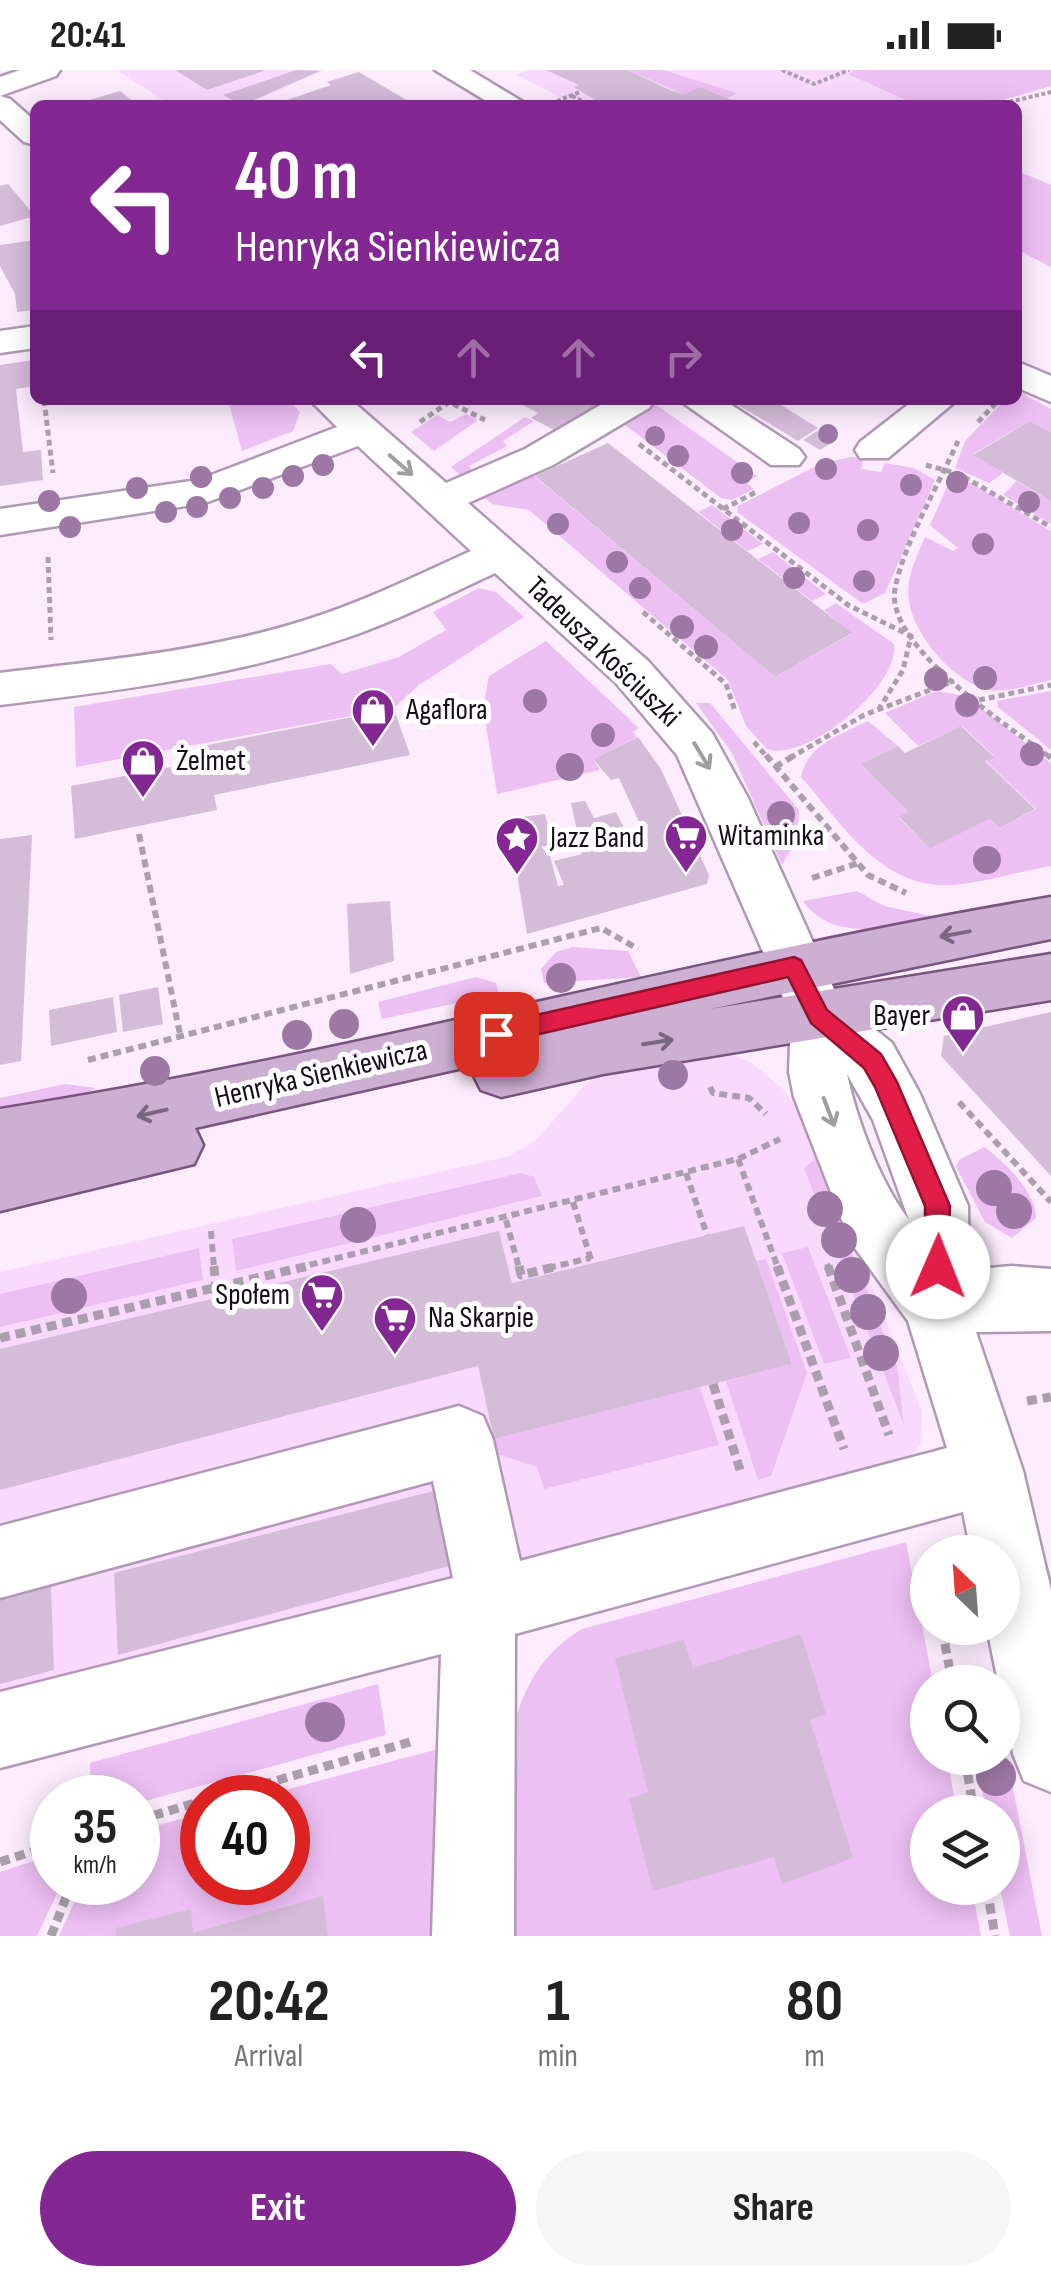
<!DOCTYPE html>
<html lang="en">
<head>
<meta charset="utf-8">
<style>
	:root { --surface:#fff; --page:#f6f6f6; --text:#222; --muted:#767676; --accent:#832793 }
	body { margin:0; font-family:"Sofia Sans Condensed",sans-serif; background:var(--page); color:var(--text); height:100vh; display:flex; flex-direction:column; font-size:38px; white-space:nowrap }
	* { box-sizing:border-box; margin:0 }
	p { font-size:32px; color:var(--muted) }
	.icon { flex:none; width:55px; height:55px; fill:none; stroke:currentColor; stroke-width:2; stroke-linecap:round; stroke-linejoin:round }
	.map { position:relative; height:1866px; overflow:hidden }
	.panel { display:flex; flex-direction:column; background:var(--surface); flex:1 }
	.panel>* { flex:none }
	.banner { position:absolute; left:30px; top:30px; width:992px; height:305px; border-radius:15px; box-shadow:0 5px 25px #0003; background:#832793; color:#fff; overflow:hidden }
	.needle { width:65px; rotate:335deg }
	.fabs { position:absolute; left:910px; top:1465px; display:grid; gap:20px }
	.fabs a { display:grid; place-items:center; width:110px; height:110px; border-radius:50%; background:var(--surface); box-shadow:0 5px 25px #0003; font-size:50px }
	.speed { position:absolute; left:30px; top:1705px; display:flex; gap:20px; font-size:50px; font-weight:700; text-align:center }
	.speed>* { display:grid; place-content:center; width:130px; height:130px; border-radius:50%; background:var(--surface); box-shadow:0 5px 25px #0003; line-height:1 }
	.speed small { font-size:25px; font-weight:400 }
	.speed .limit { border:15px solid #d22; background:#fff; color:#111 }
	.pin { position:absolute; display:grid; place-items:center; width:85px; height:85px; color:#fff; margin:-42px; border-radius:20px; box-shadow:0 5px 15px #0006 }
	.me { position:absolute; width:110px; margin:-55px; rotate:1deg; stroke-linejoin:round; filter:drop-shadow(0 0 8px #0008) }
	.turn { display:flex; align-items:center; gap:35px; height:210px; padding:0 40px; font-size:45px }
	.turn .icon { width:130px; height:130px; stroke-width:2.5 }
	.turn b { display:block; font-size:70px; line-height:85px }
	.lanes { display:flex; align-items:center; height:95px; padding:0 40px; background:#0003; justify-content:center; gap:50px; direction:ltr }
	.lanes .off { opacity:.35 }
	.eta { display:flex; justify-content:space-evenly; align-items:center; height:170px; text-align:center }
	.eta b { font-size:60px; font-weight:700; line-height:70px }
	.primary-button { display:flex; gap:20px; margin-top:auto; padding:20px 40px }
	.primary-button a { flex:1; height:115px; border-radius:60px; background:var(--accent); color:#fff; font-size:40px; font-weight:700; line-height:115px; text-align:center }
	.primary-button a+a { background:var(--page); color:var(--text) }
	.status { display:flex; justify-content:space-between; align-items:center; height:70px; padding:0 50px; background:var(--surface); direction:ltr }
	.status svg { height:28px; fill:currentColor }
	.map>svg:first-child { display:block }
	.built { fill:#f9dafe }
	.green { fill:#edc0f4 }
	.building { fill:#d5bcd9 }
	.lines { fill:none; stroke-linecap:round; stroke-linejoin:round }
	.minor-casing { stroke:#b199b6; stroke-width:5 }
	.major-casing { stroke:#78547f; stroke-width:5 }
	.path-far3 { stroke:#ab9ead; stroke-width:4; stroke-dasharray:4 2.5; stroke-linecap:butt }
	.path-far2 { stroke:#ab9ead; stroke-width:5; stroke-dasharray:6 4; stroke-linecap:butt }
	.path-far1 { stroke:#ab9ead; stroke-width:6; stroke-dasharray:8 5; stroke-linecap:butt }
	.path { stroke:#ab9ead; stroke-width:9; stroke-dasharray:10 6; stroke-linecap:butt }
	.minor { fill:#fff; fill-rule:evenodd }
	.major { fill:#ceafd4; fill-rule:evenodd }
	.tree { fill:#9e78a5 }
	.oneway { stroke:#a19ea2 }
	.oneway2 { stroke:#7b667f }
	.route { fill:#e11d48; stroke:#92132f; stroke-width:2.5 }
	.labels { text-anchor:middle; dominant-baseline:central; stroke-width:10; stroke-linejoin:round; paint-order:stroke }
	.street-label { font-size:30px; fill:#150d17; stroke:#fff }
	.poi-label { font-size:30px; fill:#150d17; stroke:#fff; text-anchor:start }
</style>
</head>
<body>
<div class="status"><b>20:41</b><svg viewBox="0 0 49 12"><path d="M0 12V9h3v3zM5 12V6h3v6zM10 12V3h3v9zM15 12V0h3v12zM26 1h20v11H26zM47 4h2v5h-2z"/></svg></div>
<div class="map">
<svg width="1051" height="1866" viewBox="0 0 1051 1866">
	<rect width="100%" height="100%" fill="#fcecfe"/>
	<g class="built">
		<polygon points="117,0 324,0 245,35 171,35"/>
		<polygon points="529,0 1051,0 976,35 575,35 517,5"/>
		<polygon points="725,982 752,993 783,1019 805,1051 922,1341 921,1373 910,1387 513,1503 0,1639 0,1202 510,1086 535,1071 597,1002"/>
	</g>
	<g class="green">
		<polygon points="627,0 663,0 737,23 728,28 701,17 684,24"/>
		<polygon points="856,0 1051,0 1051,16 986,35 917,35 848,4"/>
		<polygon points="1018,101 1051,115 1051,197 1018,180"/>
		<polygon points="1018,321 1051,339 1051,362 1030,351 973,384 1003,403 989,413 955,398 965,371 1005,330 1018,330"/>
		<polygon points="228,330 288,330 300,342 293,361 242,381"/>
		<polygon points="655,334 757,406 746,412 754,419 732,430 721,428 625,355"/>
		<polygon points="466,344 478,350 434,381 411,362 437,345 450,352"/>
		<polygon points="525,347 534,351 503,371 507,376 469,396 475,404 465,410 451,397"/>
		<polygon points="851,387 864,388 861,399 881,402 885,393 914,398 935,410 885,523 863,534 737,442 738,436 820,394"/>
		<path d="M 532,404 L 775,607 L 851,564 L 824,540 L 836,533 L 894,574 C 900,618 803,693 767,679 L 746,656 L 728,610 L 529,440 L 492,434 L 483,426 Z"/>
		<path d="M 961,407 L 1051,461 L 1051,610 C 1032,614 1008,623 990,620 C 954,613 914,566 909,531 C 905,509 917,486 925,467 L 953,481 L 958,478 L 930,455 L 951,408 Z"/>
		<polygon points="1016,411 1051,431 1051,454 1003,425"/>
		<polygon points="712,435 763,474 748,481 698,442"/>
		<polygon points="773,482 826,524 812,531 758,489"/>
		<polygon points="479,518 496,522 524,547 419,615 394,638 76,697 74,637 331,594 342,604 399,587 446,560 433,542"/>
		<polygon points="546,571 639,658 633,662 637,667 593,689 600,700 497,724 483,637 489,606"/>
		<path d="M 936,621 L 966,626 L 1051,693 L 1051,796 C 1019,801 967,818 937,815 C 874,809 839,750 801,707 C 808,674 840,665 868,651 L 898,676 L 861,694 L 908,742 L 899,748 L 930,779 L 990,749 L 1000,758 L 1036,739 L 986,691 L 994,686 L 962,656 L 918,676 L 885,643 Z"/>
		<polygon points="1051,621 1051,680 998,637 997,631"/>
		<polygon points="696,633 710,633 799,740 797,769 782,795 732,683"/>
		<path d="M 857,821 L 884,836 L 931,846 L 934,851 C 892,857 832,873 803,831 Z"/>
		<polygon points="573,877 628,881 641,907 544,913 541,899 556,882"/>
		<polygon points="476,907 496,913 499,924 382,949 378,932"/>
		<polygon points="65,1014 96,1018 67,1035 0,1049 0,1028"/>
		<path d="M 984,1077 C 1003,1090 1037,1123 1036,1148 L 1012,1168 L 985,1152 L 956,1097 L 959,1090 Z"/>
		<polygon points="815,1089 897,1297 904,1355 804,1098"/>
		<polygon points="521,1103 534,1107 542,1126 236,1201 232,1169"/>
		<polygon points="808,1177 851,1288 824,1294 782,1183"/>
		<polygon points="199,1178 203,1210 0,1257 0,1224"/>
		<polygon points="766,1189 807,1303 771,1406 758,1410 726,1311 792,1294 756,1191"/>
		<polygon points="700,1317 719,1375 544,1419 537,1397 497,1384 494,1369"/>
		<path d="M 906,1472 L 933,1612 L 928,1612 L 928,1688 L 947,1688 L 957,1742 L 928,1742 L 928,1818 L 972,1818 L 981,1866 L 509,1866 C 508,1765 480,1619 582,1559 Z"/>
		<polygon points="378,1614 386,1665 138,1733 138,1728 91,1727 90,1693"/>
		<polygon points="1003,1667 1042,1866 1010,1866 1000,1818 1002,1742 986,1742 976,1688 1002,1688"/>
		<polygon points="449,1676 442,1866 59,1866 83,1813 138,1812 138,1761 202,1743 202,1812 288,1812 288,1728 259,1727"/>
		<polygon points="52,1785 52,1812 62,1813 37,1866 0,1866 0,1802"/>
	</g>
	<g class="building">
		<polygon points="175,0 264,0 264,1 207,20"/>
		<polygon points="296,0 320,1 242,35 223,25"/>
		<polygon points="546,0 627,0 672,21 684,24 701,17 743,35 603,35 574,17 579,15"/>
		<polygon points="359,2 415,35 272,35 331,15 327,12"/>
		<polygon points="120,21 138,35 76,35 76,34"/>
		<polygon points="8,114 35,146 0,156 0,116"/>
		<polygon points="35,170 35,240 17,242 15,224 0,196 0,175"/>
		<polygon points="34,290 35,316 16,319 23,382 41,380 43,410 0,416 0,295"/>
		<polygon points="528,330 604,330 558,362 531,348 538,343 521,334"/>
		<polygon points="730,330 773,330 818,358 798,371"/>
		<polygon points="1030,351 1051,362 1051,431 973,385"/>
		<polygon points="817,361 835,371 820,380 803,370"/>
		<polygon points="608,373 812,532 852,563 775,607 535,406"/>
		<polygon points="394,639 410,685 214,725 217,740 75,769 71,716 204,691 203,676"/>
		<polygon points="961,656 994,687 985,691 1035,739 1000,758 990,749 930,779 899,747 908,742 861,694 898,676 905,683"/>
		<polygon points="638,667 661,699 709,805 707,814 527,864 508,749 545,744 553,775 541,777 550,786 558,816 564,815 554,791 582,784 571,733 585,731 594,748 616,742 630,770 646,767 619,708 611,710 593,689"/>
		<polygon points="32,765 21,991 0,995 0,769"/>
		<polygon points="390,831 394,891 350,904 347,834"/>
		<polygon points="158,917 163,954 123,962 119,925"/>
		<polygon points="113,927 117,962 51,976 49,940"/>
		<polygon points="1051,942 1051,1106 941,986 944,966"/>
		<polygon points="744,1156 792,1294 494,1369 478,1296 0,1420 0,1279 499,1161 512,1213"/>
		<polygon points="441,1419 456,1494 118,1585 114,1503"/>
		<polygon points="51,1516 54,1600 0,1614 0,1529"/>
		<polygon points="801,1564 826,1644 810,1650 853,1788 782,1814 774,1787 653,1821 629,1729 648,1722 615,1588 684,1570 693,1598"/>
		<polygon points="323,1826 328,1866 116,1866 116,1858 191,1839 193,1863"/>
	</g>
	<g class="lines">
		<g class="minor-casing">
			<g id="minor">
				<polygon points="20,0 60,0 56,6 0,26 0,7"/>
				<polygon points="435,0 470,0 528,35 493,35"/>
				<polygon points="0,26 10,29 35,51 35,75 24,72 0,50"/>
				<polygon points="35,256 35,278 0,283 0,261"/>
				<polygon points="1018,292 1051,306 1051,332 1018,318"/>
				<path d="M 310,330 L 351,330 L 446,413 L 525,379 L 609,330 L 655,330 L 649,338 L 553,395 L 468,433 L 648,591 L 712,663 L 748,728 L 839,930 L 892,973 L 920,1024 L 968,1136 L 969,1200 L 1011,1196 L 1051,1199 L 1051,1261 L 976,1262 L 1023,1401 L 1051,1520 L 1051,1722 L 1024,1711 L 1013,1684 L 1002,1612 L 998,1612 L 987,1558 L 1002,1558 L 1002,1482 L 971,1482 L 963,1442 L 515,1564 L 514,1866 L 432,1866 L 441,1584 L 0,1698 L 0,1622 L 453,1508 L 433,1411 L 0,1528 L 0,1456 L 459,1336 L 483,1346 L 493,1370 L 520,1491 L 947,1378 L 908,1251 L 852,1174 L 843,1153 L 794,1027 L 789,1002 L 791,946 L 677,685 L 616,613 L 495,503 C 444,527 394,552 340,570 C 230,607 115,621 0,635 L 0,603 C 103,590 210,581 309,549 C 365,531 418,505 471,481 L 358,376 L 205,433 L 0,465 L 0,439 L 198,410 L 337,357 ZM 847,1004 L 873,1050 L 909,1150 C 880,1112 857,1051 847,1004 Z"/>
				<polygon points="679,330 724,330 799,379 805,387 799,395 771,395"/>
				<polygon points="914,330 957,330 888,388 860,388 855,380 860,372"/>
			</g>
		</g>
		<g class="major-casing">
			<path id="major" d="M 1051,827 L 1051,869 L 710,939 L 1051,884 L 1051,930 L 603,1004 L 501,1027 L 481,1020 L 472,1002 L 476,995 L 195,1058 L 203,1075 L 194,1094 L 0,1141 L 0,1039 C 354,984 698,886 1051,827 Z"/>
		</g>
		<g class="path-far3">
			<polyline points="782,0 814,14 849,0"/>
			<polyline points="572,26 591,35"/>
			<polyline points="557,31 580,22"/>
			<polyline points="997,35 1051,22"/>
		</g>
		<g class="path-far2">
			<polyline points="44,330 53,403"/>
			<polyline points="420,352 449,332 485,350"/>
			<polyline points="978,352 999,330"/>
			<path d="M 958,371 C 940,412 902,477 895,519 C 884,576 1011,658 1051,688"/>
			<polyline points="639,374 848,535 911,566 903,600 879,639"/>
			<polyline points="926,395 959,404 1051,457"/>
			<polyline points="723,439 758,421"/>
			<polyline points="48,487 51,570"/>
			<polyline points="643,542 726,614 735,641"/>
			<polyline points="979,630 1051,615"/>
			<polyline points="754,672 768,688"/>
			<polyline points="790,688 864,645 954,611"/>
		</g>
		<g class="path-far1">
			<polyline points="766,685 868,805 906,823"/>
			<polyline points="1048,685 1051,688"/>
			<polyline points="775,697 795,685"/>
			<polyline points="139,764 181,969"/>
			<polyline points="812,808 859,793"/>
			<polyline points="88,990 601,858 638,879"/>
			<polyline points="710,1017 713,1023 749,1028 766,1044"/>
			<polyline points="959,1032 1051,1132"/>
			<polyline points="738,1089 778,1198"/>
			<polyline points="686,1103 707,1165"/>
			<polyline points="573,1132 592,1193"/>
			<polyline points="506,1150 519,1198"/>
			<polyline points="211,1161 214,1198"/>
			<polyline points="827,1194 829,1198"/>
			<polyline points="297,1198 738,1089 780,1069"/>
			<polyline points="548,1198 590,1188"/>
		</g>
		<g class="path">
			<polyline points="214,1196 216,1218"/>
			<polyline points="519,1196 521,1205 558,1196"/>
			<polyline points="777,1196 844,1379"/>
			<polyline points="828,1196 889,1365"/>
			<polyline points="0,1268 308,1196"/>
			<polyline points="713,1314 741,1403"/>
			<polyline points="1027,1331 1051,1327"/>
			<polyline points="942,1558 952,1612"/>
			<polyline points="965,1688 974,1742"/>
			<polyline points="216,1728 410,1672"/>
			<polyline points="138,1750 202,1731"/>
			<polyline points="0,1792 52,1775"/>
			<polyline points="987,1818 995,1866"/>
			<polyline points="51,1866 72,1812"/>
		</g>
		<use href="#minor" class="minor"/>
		<use href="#major" class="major"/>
	</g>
	<g class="tree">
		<circle cx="828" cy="364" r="10"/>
		<circle cx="655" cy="366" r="10"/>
		<circle cx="678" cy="386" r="11"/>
		<circle cx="323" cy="395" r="11"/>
		<circle cx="826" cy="399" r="11"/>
		<circle cx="742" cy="403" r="11"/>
		<circle cx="293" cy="406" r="11"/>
		<circle cx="201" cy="407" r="11"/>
		<circle cx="957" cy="412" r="11"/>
		<circle cx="911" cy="415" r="11"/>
		<circle cx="137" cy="418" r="11"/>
		<circle cx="263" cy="418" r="11"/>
		<circle cx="230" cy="428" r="11"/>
		<circle cx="49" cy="431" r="11"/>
		<circle cx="1029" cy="432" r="11"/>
		<circle cx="197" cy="437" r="11"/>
		<circle cx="166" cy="442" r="11"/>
		<circle cx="799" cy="453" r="11"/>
		<circle cx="558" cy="454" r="11"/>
		<circle cx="70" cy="457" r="11"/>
		<circle cx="732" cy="460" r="11"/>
		<circle cx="868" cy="460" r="11"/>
		<circle cx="983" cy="474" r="11"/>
		<circle cx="617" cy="492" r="11"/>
		<circle cx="794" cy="508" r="11"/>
		<circle cx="864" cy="511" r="11"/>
		<circle cx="640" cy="518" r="11"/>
		<circle cx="682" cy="557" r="12"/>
		<circle cx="706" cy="577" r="12"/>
		<circle cx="985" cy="608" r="12"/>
		<circle cx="936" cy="609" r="12"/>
		<circle cx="535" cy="631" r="12"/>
		<circle cx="967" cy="635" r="12"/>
		<circle cx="603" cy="665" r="12"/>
		<circle cx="1032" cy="684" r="12"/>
		<circle cx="570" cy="697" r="14"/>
		<circle cx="781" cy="745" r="14"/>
		<circle cx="987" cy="790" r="14"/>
		<circle cx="561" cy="908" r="15"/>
		<circle cx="344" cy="954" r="15"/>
		<circle cx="297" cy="965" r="15"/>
		<circle cx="155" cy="1001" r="15"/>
		<circle cx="673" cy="1005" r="15"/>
		<circle cx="994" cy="1118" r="18"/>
		<circle cx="825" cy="1139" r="18"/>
		<circle cx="1014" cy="1141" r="18"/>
		<circle cx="358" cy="1155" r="18"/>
		<circle cx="839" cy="1170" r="18"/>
		<circle cx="852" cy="1205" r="18"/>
		<circle cx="69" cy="1226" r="18"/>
		<circle cx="868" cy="1242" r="18"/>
		<circle cx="881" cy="1283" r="18"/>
		<circle cx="325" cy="1652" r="20"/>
		<circle cx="996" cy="1706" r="20"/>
	</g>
	<defs><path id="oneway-shaft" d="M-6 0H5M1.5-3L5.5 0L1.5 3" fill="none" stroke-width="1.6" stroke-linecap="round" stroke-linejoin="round" transform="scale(2.5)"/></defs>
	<g class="oneway">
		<use href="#oneway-shaft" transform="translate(401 395) rotate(41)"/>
		<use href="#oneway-shaft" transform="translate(702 686) rotate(59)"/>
		<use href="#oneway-shaft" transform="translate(829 1042) rotate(69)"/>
	</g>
	<g class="oneway2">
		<use href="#oneway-shaft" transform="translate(955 864) rotate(170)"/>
		<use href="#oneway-shaft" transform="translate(658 972) rotate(-9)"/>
		<use href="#oneway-shaft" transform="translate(152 1043) rotate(167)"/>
	</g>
	<polygon class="route" points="794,887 801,890 827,940 881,984 897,1012 950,1136 947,1206 938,1210 929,1206 925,1197 925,1136 875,1017 864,998 811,953 788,907 496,974 485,964 496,954"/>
	<defs>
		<g id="shop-pin" transform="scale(2.25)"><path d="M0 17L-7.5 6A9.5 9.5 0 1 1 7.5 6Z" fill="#832793" stroke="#fff"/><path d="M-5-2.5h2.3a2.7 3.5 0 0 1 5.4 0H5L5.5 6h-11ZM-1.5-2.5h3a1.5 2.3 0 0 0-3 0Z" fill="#fff"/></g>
		<g id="supermarket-pin" transform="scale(2.25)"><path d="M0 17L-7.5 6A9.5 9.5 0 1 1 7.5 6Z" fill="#832793" stroke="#fff"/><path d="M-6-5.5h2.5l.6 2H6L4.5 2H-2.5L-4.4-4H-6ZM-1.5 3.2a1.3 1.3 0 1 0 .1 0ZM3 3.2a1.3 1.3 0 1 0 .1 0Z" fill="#fff"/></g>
		<g id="sight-pin" transform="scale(2.25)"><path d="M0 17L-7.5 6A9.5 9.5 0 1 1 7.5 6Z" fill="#832793" stroke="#fff"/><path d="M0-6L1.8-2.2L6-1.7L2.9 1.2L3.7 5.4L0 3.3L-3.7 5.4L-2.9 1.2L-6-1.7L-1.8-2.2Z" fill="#fff"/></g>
	</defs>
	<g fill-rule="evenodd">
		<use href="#shop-pin" x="373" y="640"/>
		<use href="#shop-pin" x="143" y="691"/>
		<use href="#supermarket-pin" x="686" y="766"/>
		<use href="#sight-pin" x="517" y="768"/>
		<use href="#shop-pin" x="963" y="946"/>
		<use href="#supermarket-pin" x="322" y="1225"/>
		<use href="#supermarket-pin" x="395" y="1248"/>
	</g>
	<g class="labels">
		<g class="street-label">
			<text transform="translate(603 582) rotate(44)">Tadeusza Kościuszki</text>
			<text transform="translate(321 1004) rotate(-13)">Henryka Sienkiewicza</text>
		</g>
		<g class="poi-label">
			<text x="406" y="640">Agaflora</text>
			<text x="176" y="691">Żelmet</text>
			<text x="718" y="766">Witaminka</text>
			<text x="550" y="768">Jazz Band</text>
			<text x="930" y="946" text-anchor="end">Bayer</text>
			<text x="290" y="1225" text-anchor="end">Społem</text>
			<text x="428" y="1248">Na Skarpie</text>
		</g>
	</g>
</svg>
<div class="fabs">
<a><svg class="needle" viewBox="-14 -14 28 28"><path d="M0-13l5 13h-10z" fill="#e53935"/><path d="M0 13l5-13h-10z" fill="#767676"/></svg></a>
<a><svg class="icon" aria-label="search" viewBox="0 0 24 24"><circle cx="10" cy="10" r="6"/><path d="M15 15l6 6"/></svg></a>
<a><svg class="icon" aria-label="layers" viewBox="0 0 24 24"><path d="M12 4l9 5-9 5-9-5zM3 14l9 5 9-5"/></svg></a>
</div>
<div class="speed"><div>35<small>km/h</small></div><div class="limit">40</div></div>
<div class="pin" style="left:496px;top:964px;background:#d93025"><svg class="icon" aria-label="arrive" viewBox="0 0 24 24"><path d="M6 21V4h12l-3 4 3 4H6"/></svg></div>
<svg class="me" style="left:938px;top:1197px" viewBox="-20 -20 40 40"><circle r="19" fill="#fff"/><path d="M0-13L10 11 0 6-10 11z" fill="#e11d48"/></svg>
<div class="banner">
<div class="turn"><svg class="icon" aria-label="left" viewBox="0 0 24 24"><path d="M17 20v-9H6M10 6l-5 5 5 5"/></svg><div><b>40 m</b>Henryka Sienkiewicza</div></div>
<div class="lanes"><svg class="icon" aria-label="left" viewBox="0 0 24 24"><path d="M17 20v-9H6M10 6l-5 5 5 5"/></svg><svg class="icon off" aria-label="ahead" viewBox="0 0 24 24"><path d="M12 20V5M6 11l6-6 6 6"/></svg><svg class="icon off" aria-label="ahead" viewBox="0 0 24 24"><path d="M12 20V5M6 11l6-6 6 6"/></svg><svg class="icon off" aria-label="right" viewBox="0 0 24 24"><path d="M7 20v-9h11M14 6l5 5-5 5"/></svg></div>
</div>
</div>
<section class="panel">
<div class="eta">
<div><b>20:42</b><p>Arrival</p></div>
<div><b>1</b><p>min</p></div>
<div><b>80</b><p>m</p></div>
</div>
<div class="primary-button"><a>Exit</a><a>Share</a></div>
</section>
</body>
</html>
